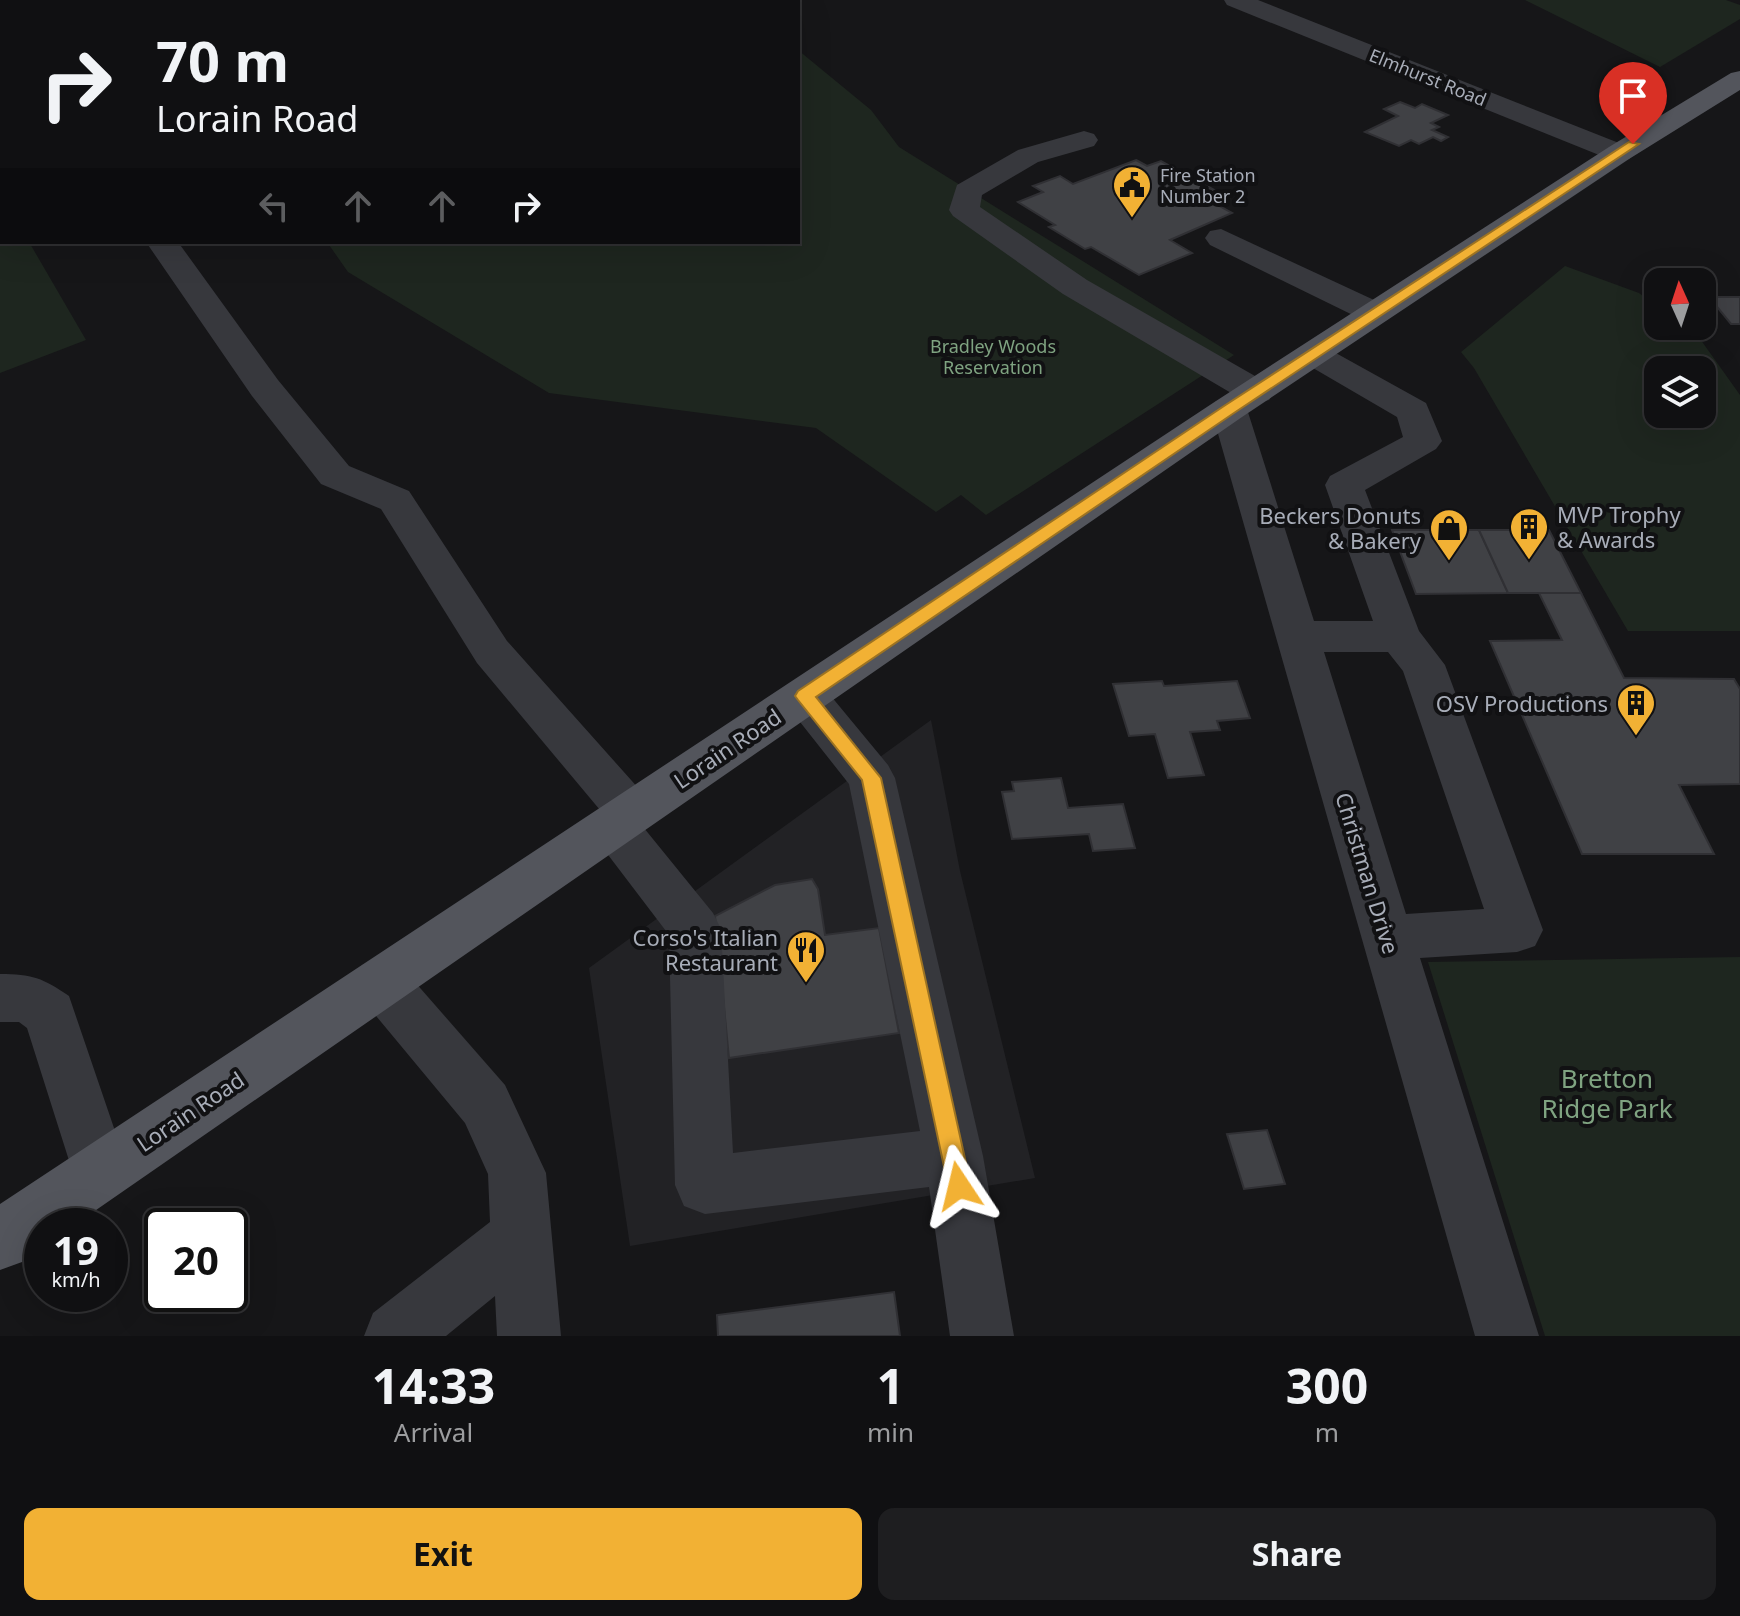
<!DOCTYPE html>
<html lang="en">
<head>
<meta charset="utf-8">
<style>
	:root { --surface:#101012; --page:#1e1e20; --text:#f1f3f6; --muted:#9c9d9f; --line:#303032; --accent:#f2b134 }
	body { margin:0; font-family:"Noto Sans",sans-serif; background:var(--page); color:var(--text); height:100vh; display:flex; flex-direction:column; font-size:30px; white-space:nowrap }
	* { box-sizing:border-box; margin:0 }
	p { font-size:26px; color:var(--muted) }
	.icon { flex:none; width:44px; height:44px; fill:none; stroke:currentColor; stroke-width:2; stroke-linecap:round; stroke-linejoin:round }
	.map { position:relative; height:1336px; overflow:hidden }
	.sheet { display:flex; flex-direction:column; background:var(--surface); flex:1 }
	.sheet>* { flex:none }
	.top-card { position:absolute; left:0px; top:0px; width:800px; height:244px; box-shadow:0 8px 32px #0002,0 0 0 2px var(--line); background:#101012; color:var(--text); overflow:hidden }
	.needle { width:52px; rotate:357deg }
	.buttons { position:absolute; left:1644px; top:268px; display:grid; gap:16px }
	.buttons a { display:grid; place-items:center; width:72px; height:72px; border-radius:16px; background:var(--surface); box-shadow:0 8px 32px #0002,0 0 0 2px var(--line); font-size:40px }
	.speed { position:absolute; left:24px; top:1208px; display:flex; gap:16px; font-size:40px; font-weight:700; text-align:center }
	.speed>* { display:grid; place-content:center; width:104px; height:104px; border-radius:50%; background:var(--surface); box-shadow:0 8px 32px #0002,0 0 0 2px var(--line); line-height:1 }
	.speed small { font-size:20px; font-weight:400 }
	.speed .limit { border:4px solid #111; border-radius:12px; background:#fff; color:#111 }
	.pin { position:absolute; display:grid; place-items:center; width:68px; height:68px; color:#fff; margin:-82px -34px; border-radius:50% 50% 50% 0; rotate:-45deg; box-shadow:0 0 8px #0007 }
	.pin .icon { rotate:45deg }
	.me { position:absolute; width:88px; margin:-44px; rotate:350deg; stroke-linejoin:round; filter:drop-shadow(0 0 6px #0008) }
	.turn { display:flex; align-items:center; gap:28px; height:168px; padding:0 24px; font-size:36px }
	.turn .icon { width:104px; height:104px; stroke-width:2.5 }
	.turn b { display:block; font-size:56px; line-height:68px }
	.lanes { display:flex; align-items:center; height:76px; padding:0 24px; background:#0003; justify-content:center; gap:40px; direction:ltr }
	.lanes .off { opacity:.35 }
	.eta { display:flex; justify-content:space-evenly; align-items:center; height:136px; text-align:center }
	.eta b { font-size:48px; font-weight:700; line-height:56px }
	.action { display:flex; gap:16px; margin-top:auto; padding:16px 24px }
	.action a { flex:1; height:92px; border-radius:16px; background:var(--accent); color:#111; font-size:32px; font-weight:700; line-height:92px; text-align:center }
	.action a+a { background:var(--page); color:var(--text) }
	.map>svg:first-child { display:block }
	.built { fill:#222225 }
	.green { fill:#1e261f; fill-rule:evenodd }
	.building { fill:#404145; stroke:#303034; stroke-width:2 }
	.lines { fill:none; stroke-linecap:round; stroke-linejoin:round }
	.minor { fill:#37383d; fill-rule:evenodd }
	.major { fill:#53555c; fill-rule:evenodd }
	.route { fill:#f2b134; stroke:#9d7322; stroke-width:2 }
	.labels { text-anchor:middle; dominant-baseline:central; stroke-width:8; stroke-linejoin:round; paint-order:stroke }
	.far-street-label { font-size:18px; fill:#a8adb8; stroke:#111113 }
	.far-poi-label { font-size:18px; fill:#a8adb8; stroke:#111113; text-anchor:start }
	.far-park-label { font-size:18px; fill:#7fa381; stroke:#111113 }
	.poi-label { font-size:22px; fill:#a8adb8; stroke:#111113; text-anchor:end }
	.street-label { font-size:22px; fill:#a8adb8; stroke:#111113 }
	.near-park-label { font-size:26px; fill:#7fa381; stroke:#111113 }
</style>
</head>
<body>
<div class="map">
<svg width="1740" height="1336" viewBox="0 0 1740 1336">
	<rect width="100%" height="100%" fill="#161618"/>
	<polygon class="built" points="931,720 960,871 1035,1178 630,1246 589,968"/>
	<g class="green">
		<polygon points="0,0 708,0 712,2 2,2 0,188"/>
		<polygon points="1525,0 1726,0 1740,5 1740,19 1660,67"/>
		<polygon points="798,50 871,110 899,147 1234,355 986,515 961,495 936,512 816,428 549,393 348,272 327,242 798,242"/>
		<polygon points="0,193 2,242 29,242 86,340 0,373"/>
		<path d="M 1565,266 L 1639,293 L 1658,307 L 1658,326 L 1684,326 L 1698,336 L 1740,395 L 1740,631 L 1628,631 L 1474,368 L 1461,352 ZM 1658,370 L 1702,370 L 1702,414 L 1658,414 Z"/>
		<polygon points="1740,957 1740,1336 1545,1336 1428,962"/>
	</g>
	<g class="building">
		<polygon points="1400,102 1415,108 1422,104 1448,115 1431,123 1439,127 1432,130 1448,137 1441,141 1433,137 1419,144 1411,140 1399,146 1365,132 1398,116 1384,109"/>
		<polygon points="1136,160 1147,166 1161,161 1229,198 1216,204 1232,213 1170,240 1192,253 1139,275 1091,247 1085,249 1049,227 1055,225 1018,202 1043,192 1033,186 1060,176 1073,184"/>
		<polygon points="1709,297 1740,297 1740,324 1731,324"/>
		<polygon points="1392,530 1479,530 1508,593 1416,594"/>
		<polygon points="1479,530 1549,530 1581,593 1508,593"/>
		<polygon points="1539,593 1581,593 1624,678 1734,679 1740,689 1740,784 1679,785 1714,854 1582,854 1490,641 1562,640"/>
		<polygon points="1162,681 1164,686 1237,681 1250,718 1217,721 1220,730 1190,732 1204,775 1168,778 1155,734 1129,736 1113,684"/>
		<polygon points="1061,778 1068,808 1123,804 1135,848 1093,851 1089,834 1012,839 1002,792 1014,791 1012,782"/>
		<polygon points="812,879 818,889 825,935 879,928 899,1033 729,1058 715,916 775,885"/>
		<polygon points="1267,1130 1285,1184 1244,1189 1227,1134"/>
		<polygon points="894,1292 900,1336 718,1336 717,1315"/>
	</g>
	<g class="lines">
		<g class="minor">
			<polygon points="1224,0 1258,0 1629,147 1633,153 1629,159 1619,162 1609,159 1227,5"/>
			<polygon points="1084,131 1094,134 1098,140 1094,146 1038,162 982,195 980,207 1087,280 1269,384 1274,392 1269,400 1256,403 1243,400 1063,294 953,216 949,210 957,185 1018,150"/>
			<polygon points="1221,229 1387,306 1392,313 1387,320 1375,323 1363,320 1210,245 1205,238 1210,231"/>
			<polygon points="146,242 178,242 278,380 349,466 409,491 507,641 648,799 655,813 648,827 644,828 713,913 721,929 733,1153 920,1131 849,784 789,708 783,696 789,684 805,679 821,684 888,765 895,778 983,1156 1014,1336 950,1336 929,1187 705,1214 684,1206 675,1185 669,935 596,839 589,825 600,810 477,663 381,509 321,484 252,396"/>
			<path d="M 1313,344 L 1325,347 L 1426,403 L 1442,441 L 1436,449 L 1365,490 L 1419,631 L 1445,665 L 1543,930 L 1535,946 L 1517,952 L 1420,958 L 1539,1336 L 1475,1336 L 1211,409 L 1216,401 L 1229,398 L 1242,401 L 1247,409 L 1314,621 L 1373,621 L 1325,485 L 1330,476 L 1403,437 L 1397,417 L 1301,361 L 1296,354 L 1301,347 ZM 1324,652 L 1388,652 L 1403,671 L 1484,909 L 1406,914 Z"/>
			<polygon points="381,958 400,965 505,1085 546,1173 561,1336 497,1336 495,1296 446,1336 364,1336 373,1313 490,1222 488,1174 465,1123 362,999 354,982 362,965"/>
			<path d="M 0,974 C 32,974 43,978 69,996 L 129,1172 L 121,1192 L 100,1201 L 79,1192 L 27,1028 L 19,1022 L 0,1022 Z"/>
		</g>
		<polygon class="major" points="1740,71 1740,90 1629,159 1242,417 73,1226 42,1226 42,1247 22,1262 0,1270 0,1204 1216,401 1609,147 1731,73"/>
	</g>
	<polygon class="route" points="1629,142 1639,144 1234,413 816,697 881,778 971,1186 967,1195 959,1198 950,1195 862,780 798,700 795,696 798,691 1224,406"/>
	<defs>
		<g id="civic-pin" transform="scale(2)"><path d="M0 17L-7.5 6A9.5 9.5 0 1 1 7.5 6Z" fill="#f2b134" stroke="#111113"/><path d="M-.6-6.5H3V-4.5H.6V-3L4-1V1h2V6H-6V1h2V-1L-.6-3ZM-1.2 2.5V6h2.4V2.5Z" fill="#111"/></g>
		<g id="building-pin" transform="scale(2)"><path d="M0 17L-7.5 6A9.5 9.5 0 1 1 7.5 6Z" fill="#f2b134" stroke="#111113"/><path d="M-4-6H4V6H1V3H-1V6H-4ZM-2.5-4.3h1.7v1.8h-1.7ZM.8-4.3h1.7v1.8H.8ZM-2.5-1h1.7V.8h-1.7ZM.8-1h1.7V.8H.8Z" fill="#111"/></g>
		<g id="shop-pin" transform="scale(2)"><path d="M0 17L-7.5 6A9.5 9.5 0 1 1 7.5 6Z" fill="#f2b134" stroke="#111113"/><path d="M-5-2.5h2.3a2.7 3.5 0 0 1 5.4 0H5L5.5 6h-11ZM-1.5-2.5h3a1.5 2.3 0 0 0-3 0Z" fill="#111"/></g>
		<g id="restaurant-pin" transform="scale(2)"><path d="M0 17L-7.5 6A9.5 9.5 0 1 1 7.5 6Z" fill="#f2b134" stroke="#111113"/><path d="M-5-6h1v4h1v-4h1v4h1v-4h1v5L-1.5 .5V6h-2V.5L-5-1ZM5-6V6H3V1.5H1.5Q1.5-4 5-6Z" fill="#111"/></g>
	</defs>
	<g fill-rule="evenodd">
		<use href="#civic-pin" x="1132" y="185"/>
		<use href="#building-pin" x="1529" y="527"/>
		<use href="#shop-pin" x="1449" y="528"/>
		<use href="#building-pin" x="1636" y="703"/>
		<use href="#restaurant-pin" x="806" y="950"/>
	</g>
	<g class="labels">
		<g class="far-street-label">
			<text transform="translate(1428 77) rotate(22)">Elmhurst Road</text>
		</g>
		<g class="far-poi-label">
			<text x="1160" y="175">Fire Station<tspan x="1160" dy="21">Number 2</tspan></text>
		</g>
		<g class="far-park-label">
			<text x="993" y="346">Bradley Woods<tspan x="993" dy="21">Reservation</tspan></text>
		</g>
		<g class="poi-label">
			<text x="1557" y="514" text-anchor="start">MVP Trophy<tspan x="1557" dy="25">&amp; Awards</tspan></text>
			<text x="1421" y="515">Beckers Donuts<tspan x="1421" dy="25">&amp; Bakery</tspan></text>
			<text x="1608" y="703">OSV Productions</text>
			<text x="778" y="937">Corso's Italian<tspan x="778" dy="25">Restaurant</tspan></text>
		</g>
		<g class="street-label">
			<text transform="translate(727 748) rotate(-34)">Lorain Road</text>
			<text transform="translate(1368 873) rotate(73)">Christman Drive</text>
			<text transform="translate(190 1111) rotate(-34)">Lorain Road</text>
		</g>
		<g class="near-park-label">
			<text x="1607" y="1078">Bretton<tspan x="1607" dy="30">Ridge Park</tspan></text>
		</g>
	</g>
</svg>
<div class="buttons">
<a><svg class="needle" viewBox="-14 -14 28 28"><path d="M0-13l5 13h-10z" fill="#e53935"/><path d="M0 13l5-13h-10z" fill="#9c9d9f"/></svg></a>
<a><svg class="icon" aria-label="layers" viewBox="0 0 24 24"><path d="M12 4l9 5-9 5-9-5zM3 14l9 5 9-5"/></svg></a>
</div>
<div class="speed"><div>19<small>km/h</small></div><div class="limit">20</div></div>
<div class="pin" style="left:1633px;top:144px;background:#d93025"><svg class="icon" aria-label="arrive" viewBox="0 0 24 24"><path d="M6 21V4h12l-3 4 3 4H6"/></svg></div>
<svg class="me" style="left:959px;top:1186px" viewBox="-20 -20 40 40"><path d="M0-17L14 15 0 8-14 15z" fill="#f2b134" stroke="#fff" stroke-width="4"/></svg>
<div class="top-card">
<div class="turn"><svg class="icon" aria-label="right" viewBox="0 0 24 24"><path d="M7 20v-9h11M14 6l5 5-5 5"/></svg><div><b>70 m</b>Lorain Road</div></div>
<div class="lanes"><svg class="icon off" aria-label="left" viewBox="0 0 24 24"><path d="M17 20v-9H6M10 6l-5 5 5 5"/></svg><svg class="icon off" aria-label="ahead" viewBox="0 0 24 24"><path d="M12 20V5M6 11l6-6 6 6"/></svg><svg class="icon off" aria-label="ahead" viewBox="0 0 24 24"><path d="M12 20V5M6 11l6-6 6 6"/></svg><svg class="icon" aria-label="right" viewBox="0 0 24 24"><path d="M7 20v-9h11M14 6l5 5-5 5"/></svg></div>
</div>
</div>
<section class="sheet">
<div class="eta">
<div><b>14:33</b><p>Arrival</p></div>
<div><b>1</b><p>min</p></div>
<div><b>300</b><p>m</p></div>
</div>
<div class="action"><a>Exit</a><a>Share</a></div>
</section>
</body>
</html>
